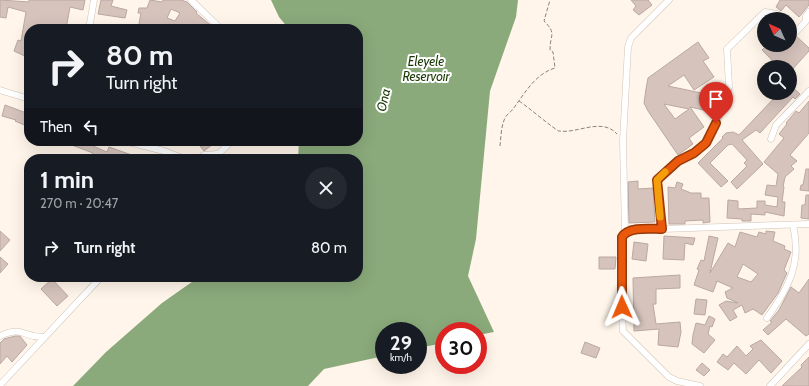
<!DOCTYPE html>
<html lang="en">
<head>
<meta charset="utf-8">
<style>
	:root { --surface:#171b24; --page:#242831; --text:#f1f3f6; --muted:#9ea1a6 }
	body { margin:0; font-family:Cabin,sans-serif; background:var(--page); color:var(--text); height:100vh; display:flex; flex-direction:column; font-size:15px; white-space:nowrap }
	* { box-sizing:border-box; margin:0 }
	p { font-size:13px; color:var(--muted) }
	.icon { flex:none; width:22px; height:22px; fill:none; stroke:currentColor; stroke-width:2; stroke-linecap:round; stroke-linejoin:round }
	.map { position:relative; flex:1; overflow:hidden }
	.sheet { position:absolute; left:24px; top:154px; width:339px; height:128px; display:flex; flex-direction:column; background:var(--surface); border-radius:16px; box-shadow:0 4px 16px #0002 }
	.sheet>* { flex:none }
	.hud { position:absolute; left:24px; top:24px; width:339px; height:122px; border-radius:16px; box-shadow:0 4px 16px #0002; background:#171b24; color:var(--text); overflow:hidden }
	.needle { width:26px; rotate:315deg }
	.tools { position:absolute; left:757px; top:12px; display:grid; gap:8px }
	.tools a { display:grid; place-items:center; width:40px; height:40px; border-radius:50%; background:var(--surface); box-shadow:0 4px 16px #0002; font-size:20px }
	.speed { position:absolute; left:375px; top:322px; display:flex; gap:8px; font-size:20px; font-weight:700; text-align:center }
	.speed>* { display:grid; place-content:center; width:52px; height:52px; border-radius:50%; background:var(--surface); box-shadow:0 4px 16px #0002; line-height:1 }
	.speed small { font-size:10px; font-weight:400 }
	.speed .limit { border:6px solid #d22; background:#fff; color:#111 }
	.pin { position:absolute; display:grid; place-items:center; width:34px; height:34px; color:#fff; margin:-41px -17px; border-radius:50% 50% 50% 0; rotate:-45deg; box-shadow:0 0 4px #0007 }
	.pin .icon { rotate:45deg }
	.me { position:absolute; width:44px; margin:-22px; rotate:359deg; stroke-linejoin:round; filter:drop-shadow(0 0 3px #0008) }
	.turn { display:flex; align-items:center; gap:14px; height:84px; padding:0 16px; font-size:18px }
	.turn .icon { width:52px; height:52px; stroke-width:2.5 }
	.turn b { display:block; font-size:28px; line-height:34px }
	.then { display:flex; align-items:center; height:38px; padding:0 16px; background:#0003; gap:8px; font-size:15px }
	.round { display:grid; place-items:center; flex:none; width:42px; height:42px; border-radius:21px; background:var(--page) }
	.overview { display:flex; align-items:center; justify-content:space-between; height:68px; padding:0 16px }
	h1 { font-size:24px; font-weight:700; line-height:30px }
	ul { padding:0; list-style:none }
	li { display:flex; align-items:center; gap:12px; height:52px; padding:0 16px }
	li div { flex:1 }
	li b { display:block; font-size:15px }
	li em { font-style:normal }
	.map>svg:first-child { display:block }
	.water { fill:#8aaa7b }
	.building { fill:#d5c3bc; stroke:#baa8a2; fill-rule:evenodd }
	.lines { fill:none; stroke-linecap:round; stroke-linejoin:round }
	.street-casing { stroke:#d0c5b7; stroke-width:7 }
	.path { stroke:#8b837c; stroke-width:1; stroke-dasharray:4 2; stroke-linecap:butt }
	.street { stroke:#fff; stroke-width:6 }
	.route-casing { stroke:#983908; stroke-width:10 }
	.route { stroke:#ea580c; stroke-width:7 }
	.slow { stroke:#f59e0b; stroke-width:7 }
	.labels { text-anchor:middle; dominant-baseline:central; stroke-width:4; stroke-linejoin:round; paint-order:stroke }
	.water-label { font-size:13px; font-style:italic; fill:#1a3805; stroke:#fff }
</style>
</head>
<body>
<div class="map">
<svg width="809" height="386" viewBox="0 0 809 386">
	<rect width="100%" height="100%" fill="#fff5ea"/>
	<polygon class="water" points="271,0 518,0 516,17 490,91 476,239 468,276 494,332 478,335 478,331 444,331 444,343 418,348 418,331 384,331 384,356 324,369 308,386 73,386 106,352 162,303 199,277 358,277 358,159 298,159 299,141 358,141 358,29 289,29 279,17"/>
	<g class="building">
		<polygon points="0,0 29,2 29,0 85,0 83,10 70,7 66,29 29,29 29,58 14,51 18,40 21,41 26,12 8,7 6,18 0,17"/>
		<polygon points="101,0 113,0 111,6 127,10 125,18 98,14"/>
		<path d="M 150,0 L 162,2 L 163,0 L 181,0 L 187,2 L 197,12 L 196,13 L 215,29 L 138,29 L 141,13 L 138,13 L 139,8 L 147,8 ZM 171,9 L 180,13 L 175,21 L 167,18 Z"/>
		<polygon points="631,0 648,0 652,5 639,15 633,10 636,6"/>
		<polygon points="780,0 809,0 809,5 799,17 786,5 781,11 776,7"/>
		<polygon points="790,35 795,35 809,48 809,51 790,72 790,67 779,67 773,63 771,59 762,50 767,45 790,45"/>
		<path d="M 698,42 L 709,58 L 703,61 L 714,77 L 694,90 L 684,75 L 668,86 L 711,95 L 708,111 L 690,107 L 704,127 L 689,138 L 693,144 L 678,155 L 648,111 L 644,103 L 646,89 L 648,78 ZM 664,104 L 689,109 L 675,119 Z"/>
		<polygon points="790,85 800,94 795,99 793,97 760,133 756,130 742,140 763,164 737,189 731,182 747,166 744,163 747,160 732,144 728,145 710,163 728,181 721,187 698,163 723,138 722,137 726,133 733,132 739,135 779,93 790,93"/>
		<polygon points="809,101 809,133 790,155 797,161 791,166 794,169 785,177 783,187 784,187 782,202 785,202 784,216 765,212 765,215 751,214 751,221 742,221 742,219 727,218 728,200 738,201 738,209 757,208 757,201 765,201 765,205 777,207 778,197 765,195 767,185 776,186 778,174 764,162 784,138 779,134 787,124 786,123 796,111 799,113"/>
		<polygon points="5,105 29,114 29,127 15,121 16,120 2,116"/>
		<polygon points="61,141 95,141 93,146 107,152 109,147 143,159 90,159 93,153"/>
		<polygon points="196,141 217,141 204,151"/>
		<polygon points="806,169 809,169 809,191 800,190 801,185 803,185"/>
		<polygon points="638,181 638,189 653,188 655,222 629,223 628,182"/>
		<polygon points="677,182 683,184 681,189 691,193 701,193 701,198 709,198 710,222 703,223 703,220 685,221 685,224 669,224 668,187 675,188"/>
		<polygon points="806,195 809,195 809,219 801,218 802,205 805,205"/>
		<polygon points="0,231 10,240 0,251"/>
		<path d="M 766,231 L 775,232 L 773,241 L 785,246 L 784,249 L 791,252 L 784,270 L 787,273 L 778,293 L 762,315 L 753,309 L 745,313 L 742,305 L 733,310 L 737,317 L 730,321 L 719,305 L 726,301 L 738,303 L 727,298 L 725,292 L 733,288 L 717,281 L 713,292 L 694,285 L 699,270 L 697,269 L 701,260 L 704,261 L 709,236 L 718,238 L 710,273 L 728,243 L 735,247 L 740,232 L 757,237 L 759,232 L 766,234 ZM 743,264 L 758,274 L 751,282 L 737,277 Z"/>
		<polygon points="664,236 695,238 693,245 685,243 684,260 663,259"/>
		<polygon points="634,242 648,244 646,261 632,259"/>
		<polygon points="0,257 8,264 0,273"/>
		<polygon points="599,257 616,257 615,269 599,269"/>
		<polygon points="680,275 680,288 656,289 656,304 653,304 656,324 680,322 681,332 678,347 658,345 659,329 634,331 633,278"/>
		<polygon points="52,279 68,296 57,306 41,289"/>
		<polygon points="809,279 809,334 806,336 786,319 768,335 763,330 772,322 770,321 779,310 791,287 799,293"/>
		<polygon points="696,299 707,300 705,315 694,314"/>
		<polygon points="709,316 715,319 712,327 710,326 708,334 715,340 704,353 692,344 693,335 696,323 705,325"/>
		<polygon points="15,336 20,336 27,345 12,362 7,356 0,364 0,343 4,339"/>
		<polygon points="761,340 782,361 771,373 759,360 746,374 734,363 728,370 717,362 723,354 727,357 737,346 746,356 753,349 750,346"/>
		<polygon points="585,342 600,348 596,358 581,353"/>
		<polygon points="809,357 809,386 782,386 802,367 801,365"/>
		<polygon points="702,363 710,370 704,376 696,370"/>
	</g>
	<g class="lines">
		<g class="street-casing">
			<g id="street">
				<polyline points="191,0 221,29"/>
				<polyline points="669,0 631,38 628,47 623,141 625,233 622,237 621,295 623,331 669,377 677,381 700,386"/>
				<polyline points="790,25 797,31 806,21 806,16 809,12"/>
				<polyline points="89,29 94,0"/>
				<polyline points="0,90 29,99"/>
				<polyline points="771,139 776,125 809,91"/>
				<polyline points="125,141 164,151 185,159"/>
				<polyline points="199,159 204,155 217,154"/>
				<polyline points="213,159 232,141"/>
				<polyline points="662,229 657,180 678,161 694,153 706,143 716,123 729,87 727,49 765,12 777,14 783,19"/>
				<polyline points="625,233 631,231 662,229 809,224"/>
				<path d="M 767,318 C 789,287 802,263 793,225"/>
				<path d="M 0,336 C 25,325 22,338 44,337"/>
				<polyline points="0,385 101,277"/>
				<polyline points="770,386 809,344"/>
			</g>
		</g>
		<g class="path">
			<path d="M 519,101 C 527,106 555,130 559,131 C 577,134 602,117 617,134"/>
			<path d="M 500,146 C 501,137 501,126 505,118 C 507,114 511,112 513,109 C 525,93 535,74 555,68 L 553,52 L 550,50 C 550,34 557,34 544,21 L 550,0"/>
		</g>
		<use href="#street" class="street"/>
	</g>
	<g class="lines">
		<g class="route-casing">
			<path id="route" d="M 622,307 L 622,237 C 629,226 651,229 662,229 L 657,180 L 678,161 L 694,153 L 706,143 L 716,123"/>
		</g>
		<use href="#route" class="route"/>
		<polyline class="slow" points="660,217 657,180 665,172"/>
	</g>
	<g class="labels">
		<g class="water-label">
			<text x="426" y="61">Eleyele<tspan x="426" dy="15">Reservoir</tspan></text>
			<text transform="translate(383 100) rotate(-77)">Ona</text>
		</g>
	</g>
</svg>
<div class="tools">
<a><svg class="needle" viewBox="-14 -14 28 28"><path d="M0-13l5 13h-10z" fill="#e53935"/><path d="M0 13l5-13h-10z" fill="#9ea1a6"/></svg></a>
<a><svg class="icon" aria-label="search" viewBox="0 0 24 24"><circle cx="10" cy="10" r="6"/><path d="M15 15l6 6"/></svg></a>
</div>
<div class="speed"><div>29<small>km/h</small></div><div class="limit">30</div></div>
<div class="pin" style="left:716px;top:123px;background:#d93025"><svg class="icon" aria-label="arrive" viewBox="0 0 24 24"><path d="M6 21V4h12l-3 4 3 4H6"/></svg></div>
<svg class="me" style="left:622px;top:307px" viewBox="-20 -20 40 40"><path d="M0-17L14 15 0 8-14 15z" fill="#ea580c" stroke="#fff" stroke-width="4"/></svg>
<div class="hud">
<div class="turn"><svg class="icon" aria-label="right" viewBox="0 0 24 24"><path d="M7 20v-9h11M14 6l5 5-5 5"/></svg><div><b>80 m</b>Turn right</div></div>
<div class="then">Then<svg class="icon" aria-label="left" viewBox="0 0 24 24"><path d="M17 20v-9H6M10 6l-5 5 5 5"/></svg></div>
</div>
<section class="sheet">
<div class="overview"><div><h1>1 min</h1><p>270 m · 20:47</p></div><a class="round"><svg class="icon" aria-label="close" viewBox="0 0 24 24"><path d="M6 6l12 12M18 6L6 18"/></svg></a></div>
<ul>
<li><svg class="icon" aria-label="right" viewBox="0 0 24 24"><path d="M7 20v-9h11M14 6l5 5-5 5"/></svg><div><b>Turn right</b></div><em>80 m</em></li>
</ul>
</section>
</div>
</body>
</html>
